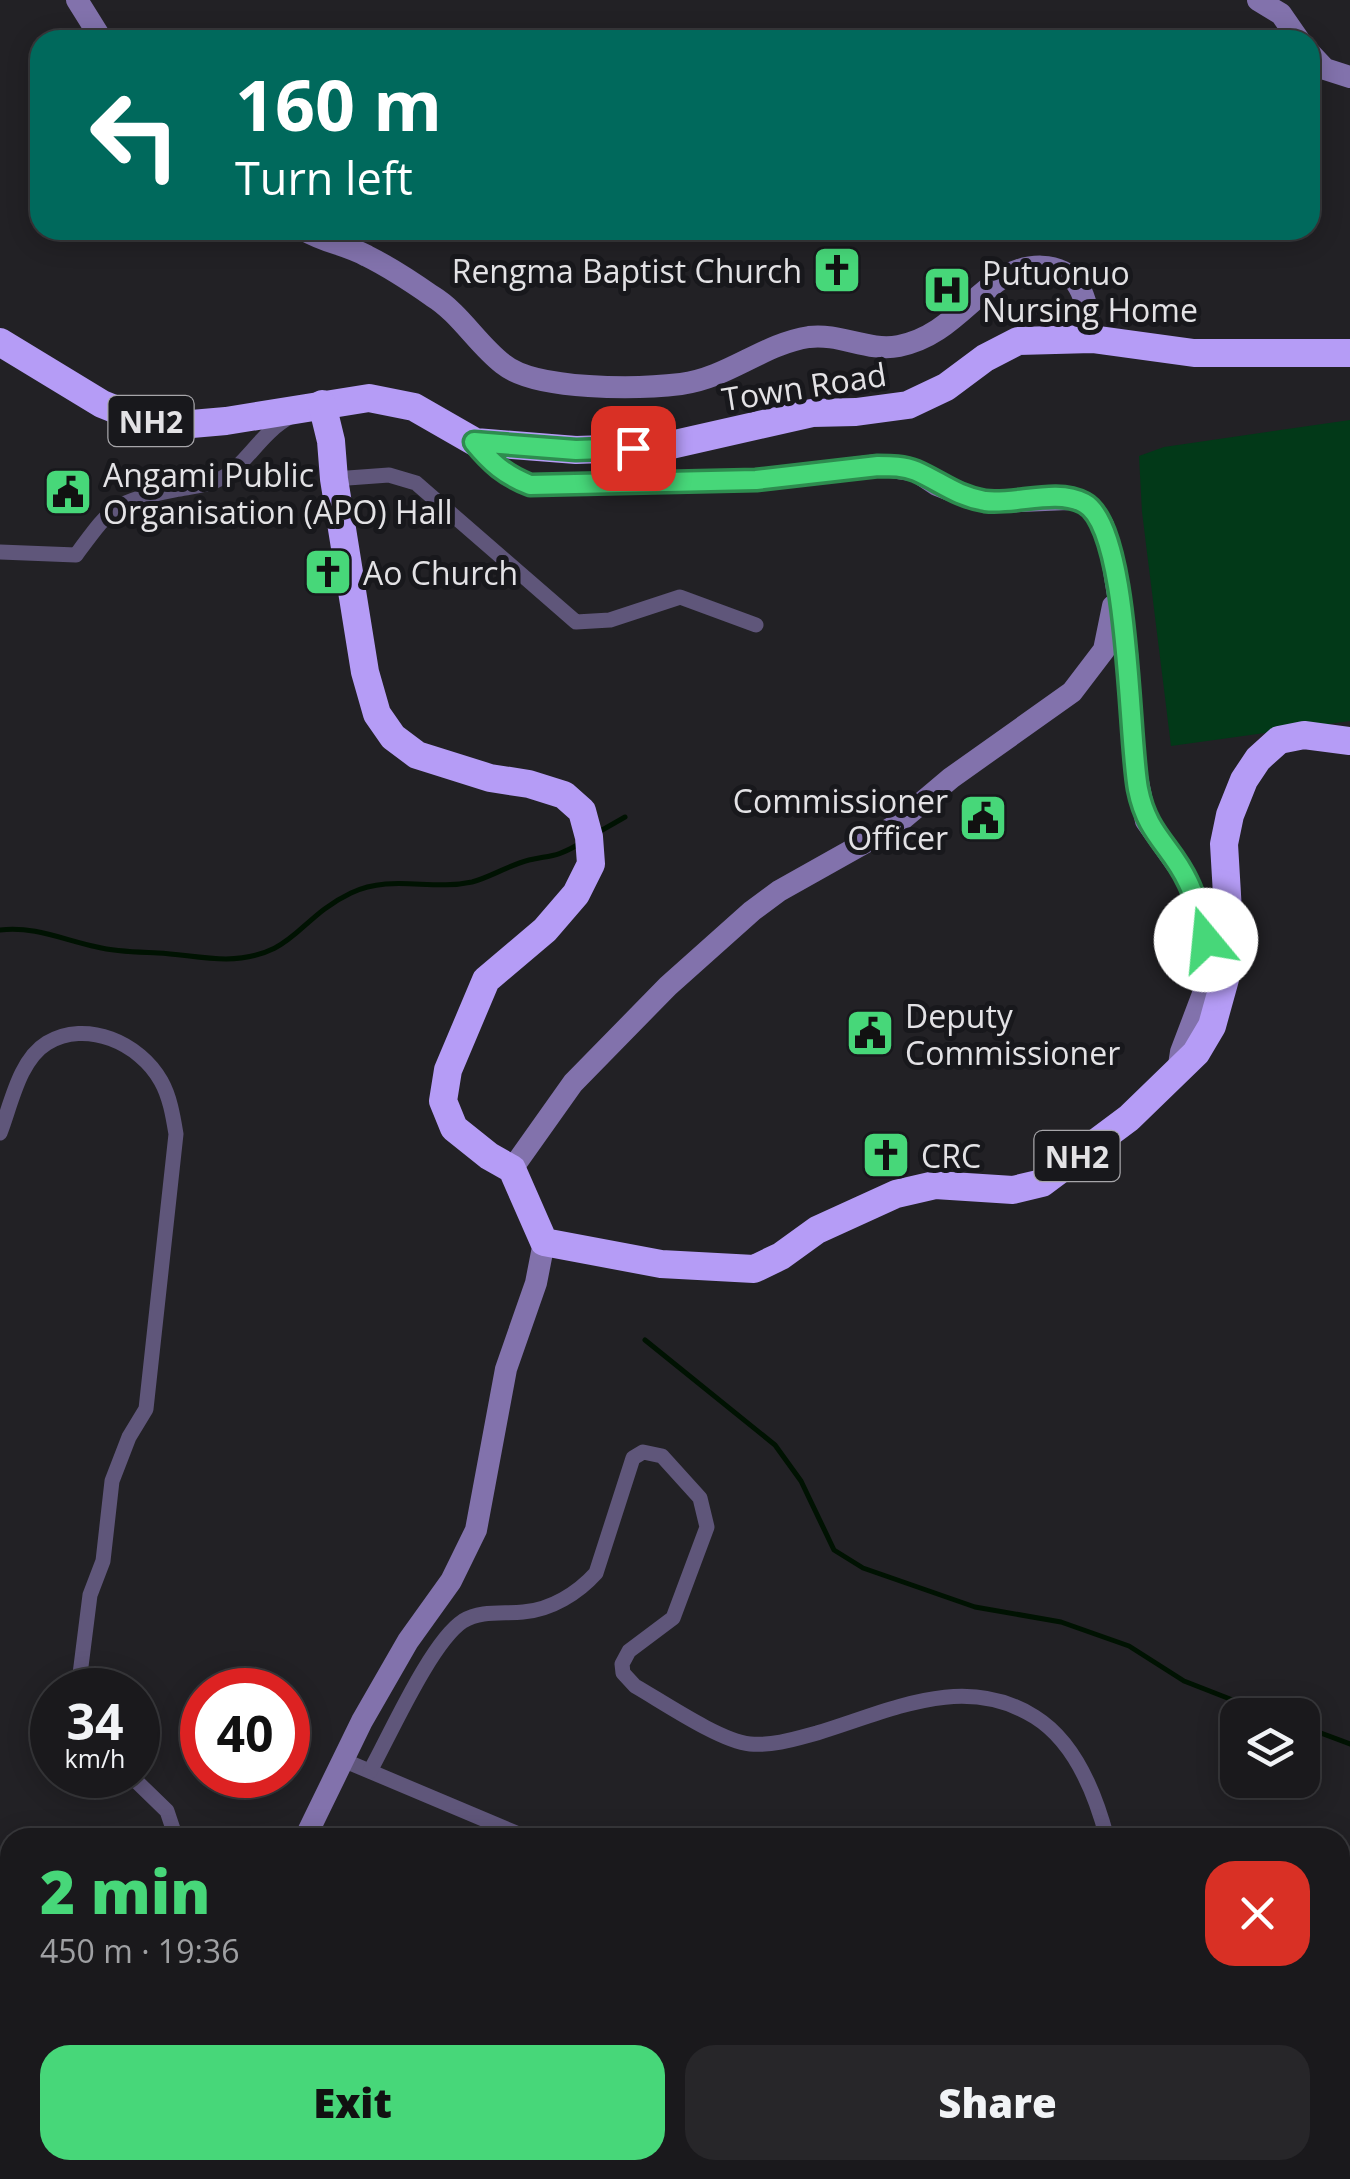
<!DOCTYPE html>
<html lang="en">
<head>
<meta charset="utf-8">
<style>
	:root { --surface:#1a191c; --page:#272629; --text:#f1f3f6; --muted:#9fa0a3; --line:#38383b; --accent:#47d779 }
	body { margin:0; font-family:"Open Sans",sans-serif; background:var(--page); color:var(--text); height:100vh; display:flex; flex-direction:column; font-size:38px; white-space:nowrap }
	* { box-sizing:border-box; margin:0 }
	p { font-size:32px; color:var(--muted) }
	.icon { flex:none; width:55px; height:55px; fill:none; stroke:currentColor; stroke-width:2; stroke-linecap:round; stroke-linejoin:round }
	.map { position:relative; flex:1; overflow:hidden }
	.side { position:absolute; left:0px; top:1828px; width:1350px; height:352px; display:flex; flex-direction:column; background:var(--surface); border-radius:30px 30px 0 0; box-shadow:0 5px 25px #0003,0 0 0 2px var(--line) }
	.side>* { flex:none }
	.guide { position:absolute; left:30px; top:30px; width:1290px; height:210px; border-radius:30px; box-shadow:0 5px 25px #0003,0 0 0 2px var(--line); background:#00695c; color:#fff; overflow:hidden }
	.controls { position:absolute; left:1220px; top:1698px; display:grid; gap:20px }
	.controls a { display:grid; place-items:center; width:100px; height:100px; border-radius:20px; background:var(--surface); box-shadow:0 5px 25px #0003,0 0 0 2px var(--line); font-size:50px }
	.speed { position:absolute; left:30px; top:1668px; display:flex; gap:20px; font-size:50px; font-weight:700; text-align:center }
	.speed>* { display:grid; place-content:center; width:130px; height:130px; border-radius:50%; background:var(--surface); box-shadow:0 5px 25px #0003,0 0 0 2px var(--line); line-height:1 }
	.speed small { font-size:25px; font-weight:400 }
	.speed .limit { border:15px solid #d22; background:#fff; color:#111 }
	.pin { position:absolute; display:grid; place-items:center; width:85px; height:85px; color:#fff; margin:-42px; border-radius:20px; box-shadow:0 5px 15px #0006 }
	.me { position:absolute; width:110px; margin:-55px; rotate:343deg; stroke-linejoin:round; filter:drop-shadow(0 0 8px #0008) }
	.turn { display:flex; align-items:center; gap:35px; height:210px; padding:0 40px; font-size:45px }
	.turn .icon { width:130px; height:130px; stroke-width:2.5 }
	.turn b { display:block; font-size:70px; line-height:85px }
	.round { display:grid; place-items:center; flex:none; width:105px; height:105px; border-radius:30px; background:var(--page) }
	.head { display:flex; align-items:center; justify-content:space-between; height:170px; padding:0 40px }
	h1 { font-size:60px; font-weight:800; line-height:75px; color:var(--accent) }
	.action { display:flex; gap:20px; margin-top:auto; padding:20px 40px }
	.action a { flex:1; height:115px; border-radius:30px; background:var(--accent); color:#111; font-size:40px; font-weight:800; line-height:115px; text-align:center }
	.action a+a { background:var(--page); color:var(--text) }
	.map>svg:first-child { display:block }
	.green { fill:#023918 }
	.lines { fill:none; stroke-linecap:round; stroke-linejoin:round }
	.stream { stroke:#001202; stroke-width:5 }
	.street { stroke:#5f567a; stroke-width:15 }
	.secondary { stroke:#8272ac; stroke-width:22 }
	.highway { stroke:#b59cf6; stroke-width:28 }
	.route-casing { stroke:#2e8c4f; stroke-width:25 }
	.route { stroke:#47d779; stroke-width:18 }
	.labels { text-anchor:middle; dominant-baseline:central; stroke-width:10; stroke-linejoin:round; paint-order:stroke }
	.shield { fill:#18181c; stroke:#a6a5a9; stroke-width:2.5 }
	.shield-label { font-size:30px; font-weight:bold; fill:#e3e2e5 }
	.poi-label { font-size:32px; fill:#e3e2e5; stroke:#18181c; text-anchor:start }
	.street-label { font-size:32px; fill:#e3e2e5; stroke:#18181c }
</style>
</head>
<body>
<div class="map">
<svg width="1350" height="2179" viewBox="0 0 1350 2179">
	<rect width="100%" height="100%" fill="#222125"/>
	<polygon class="green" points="1350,420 1350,721 1171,746 1142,512 1139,456 1164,447"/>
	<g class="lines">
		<g class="stream">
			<polyline points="597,833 625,817"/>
			<path d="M 0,930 C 36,926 63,940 97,947 C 117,952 137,952 158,953 C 180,954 203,959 226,959 C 296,957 296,919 351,893 C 391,874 430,891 472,882 C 491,877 509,865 529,860 C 552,855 557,857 579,844"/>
			<polyline points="645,1340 775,1445 801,1481 834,1550 863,1568 975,1607 1061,1622 1129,1646 1184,1681 1271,1715"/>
			<polyline points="1302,1726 1350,1744"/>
		</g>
		<g class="street">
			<polyline points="334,479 389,475 416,483 576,622 610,620 680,597 756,625"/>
			<path d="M 0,552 L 76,555 C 113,505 114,502 175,490 C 190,487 207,486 220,479 C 246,466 260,433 290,417"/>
			<path d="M 0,1133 C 11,1105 19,1060 47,1043 C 86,1019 140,1043 161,1081 C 170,1097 173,1116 176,1134 L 146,1409 L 129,1437 L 112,1481 L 103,1561 L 90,1595 L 78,1690"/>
			<polyline points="343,1760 528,1838"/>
			<path d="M 370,1771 C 390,1735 431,1642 463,1621 C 481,1610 503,1614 523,1612 C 551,1610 578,1593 596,1573 L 633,1458 L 643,1452 L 662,1456 L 700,1498 L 707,1527 L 673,1618 L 629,1651 L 622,1664 L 623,1673 L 635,1686 C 663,1702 720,1741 750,1744 C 773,1746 795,1739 817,1733 C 890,1711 964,1672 1035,1717 C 1075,1742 1095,1792 1107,1838"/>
			<polyline points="130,1775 167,1811 176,1838"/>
			<polyline points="1253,2170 1285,2179"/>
			<polyline points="438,2179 456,2170"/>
			<polyline points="980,2179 988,2170"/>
			<polyline points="1145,2179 1147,2170"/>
		</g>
		<g class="secondary">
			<polyline points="77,0 102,40"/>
			<polyline points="1258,0 1281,14 1299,40"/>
			<polyline points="1310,53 1325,69 1350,77"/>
			<path d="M 304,230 C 324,242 347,245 367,256 C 389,267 412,282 432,296 C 460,313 477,344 503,364 C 536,391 639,389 681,384 C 728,378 763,344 809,337 C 840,333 868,352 899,346 C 943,337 964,305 999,280 C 1022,263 1063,259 1079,287 C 1088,303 1089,322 1092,339"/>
			<path d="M 475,442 C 491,463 505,475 530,485 L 756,480 L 878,465 L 916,471 L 937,485 L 970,498 L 999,502 L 1068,499 L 1081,501 L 1091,508 L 1103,525 L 1112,558 L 1127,652 L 1134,762 L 1146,821 L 1187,879 L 1207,940 L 1206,986 L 1181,1052 L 1178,1072"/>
			<polyline points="512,1169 573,1083 668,986 752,911 779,891 893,827 951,778 1072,692 1104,650 1113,606"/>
			<polyline points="305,1838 362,1721 408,1641 451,1581 476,1530 506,1369 536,1283 544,1242"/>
			<polyline points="19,2179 23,2170"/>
		</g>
		<g class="highway">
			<polyline points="0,342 102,404 142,420 180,425 226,421 369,398 414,407 475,442 576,450 662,447 812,413 856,412 908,405 946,387 985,358 1018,341 1092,339 1194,353 1350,353"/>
			<polyline points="322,404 331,441 334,479 365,672 377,714 393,737 417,755 490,778 529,784 564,795 582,811 589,837 591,864 576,894 545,930 486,980 448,1070 443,1101 454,1128 489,1156 512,1169 544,1242 661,1264 754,1269 781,1256 817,1230 896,1194 935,1185 1013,1190 1042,1183 1129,1118 1196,1053 1212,1026 1225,979 1229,928 1224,844 1230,815 1244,780 1258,759 1279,740 1304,735 1350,741"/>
		</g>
	</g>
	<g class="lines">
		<g class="route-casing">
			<path id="route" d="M 633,448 L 576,450 L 474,442 C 491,463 505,475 530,485 L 756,480 L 878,466 C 891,466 904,466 916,471 C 941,482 956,496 985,501 C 1016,505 1056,488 1084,503 C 1130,527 1128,735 1138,789 C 1147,835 1171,845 1188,882 C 1197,900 1201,921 1206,940"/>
		</g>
		<use href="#route" class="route"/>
	</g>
	<defs>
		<g id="church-square" transform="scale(2.5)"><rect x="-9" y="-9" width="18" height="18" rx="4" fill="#47d779" stroke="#18181c"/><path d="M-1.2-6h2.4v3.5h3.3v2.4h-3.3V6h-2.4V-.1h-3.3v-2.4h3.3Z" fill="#111"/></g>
		<g id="hospital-square" transform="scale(2.5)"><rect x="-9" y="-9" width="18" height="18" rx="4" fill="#47d779" stroke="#18181c"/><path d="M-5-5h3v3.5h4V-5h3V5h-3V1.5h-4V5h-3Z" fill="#111"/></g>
		<g id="civic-square" transform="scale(2.5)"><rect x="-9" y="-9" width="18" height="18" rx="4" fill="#47d779" stroke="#18181c"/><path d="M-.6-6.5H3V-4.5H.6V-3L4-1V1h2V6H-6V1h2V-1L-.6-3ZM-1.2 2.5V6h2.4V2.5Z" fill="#111"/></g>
	</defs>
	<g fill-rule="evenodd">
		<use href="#church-square" x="837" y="270"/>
		<use href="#hospital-square" x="947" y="290"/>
		<use href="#civic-square" x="68" y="492"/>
		<use href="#church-square" x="328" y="572"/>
		<use href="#civic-square" x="983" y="818"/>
		<use href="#civic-square" x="870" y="1033"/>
		<use href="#church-square" x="886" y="1155"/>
	</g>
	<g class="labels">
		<g class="shield">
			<rect x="108.5" y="396" width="85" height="50" rx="8"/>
			<rect x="1034.5" y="1131" width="85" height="50" rx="8"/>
		</g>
		<g class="shield-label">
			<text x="151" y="421">NH2</text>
			<text x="1077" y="1156">NH2</text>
		</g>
		<g class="poi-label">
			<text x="802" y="270" text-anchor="end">Rengma Baptist Church</text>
			<text x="982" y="272">Putuonuo<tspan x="982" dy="37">Nursing Home</tspan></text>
			<text x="103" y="474">Angami Public<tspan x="103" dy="37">Organisation (APO) Hall</tspan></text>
			<text x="363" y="572">Ao Church</text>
			<text x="948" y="800" text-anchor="end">Commissioner<tspan x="948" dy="37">Officer</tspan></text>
			<text x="905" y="1015">Deputy<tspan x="905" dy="37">Commissioner</tspan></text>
			<text x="921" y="1155">CRC</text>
		</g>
		<g class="street-label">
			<text transform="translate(804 386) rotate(-9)">Town Road</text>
		</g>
	</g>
</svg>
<div class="controls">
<a><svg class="icon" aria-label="layers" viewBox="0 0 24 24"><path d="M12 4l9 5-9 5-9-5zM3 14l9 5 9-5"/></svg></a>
</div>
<div class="speed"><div>34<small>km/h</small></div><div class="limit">40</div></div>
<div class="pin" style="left:633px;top:448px;background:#d93025"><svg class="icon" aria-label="arrive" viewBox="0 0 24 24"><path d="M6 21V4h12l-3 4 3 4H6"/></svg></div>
<svg class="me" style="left:1206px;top:940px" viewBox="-20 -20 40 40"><circle r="19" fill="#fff"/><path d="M0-13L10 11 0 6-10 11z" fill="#47d779"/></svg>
<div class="guide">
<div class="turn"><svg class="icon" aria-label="left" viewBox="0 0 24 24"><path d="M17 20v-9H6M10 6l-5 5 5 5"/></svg><div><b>160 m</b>Turn left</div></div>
</div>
<section class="side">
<div class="head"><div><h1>2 min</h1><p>450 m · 19:36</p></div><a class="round" style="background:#d93025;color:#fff"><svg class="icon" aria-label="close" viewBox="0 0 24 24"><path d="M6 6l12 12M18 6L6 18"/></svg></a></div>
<div class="action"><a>Exit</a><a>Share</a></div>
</section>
</div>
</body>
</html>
